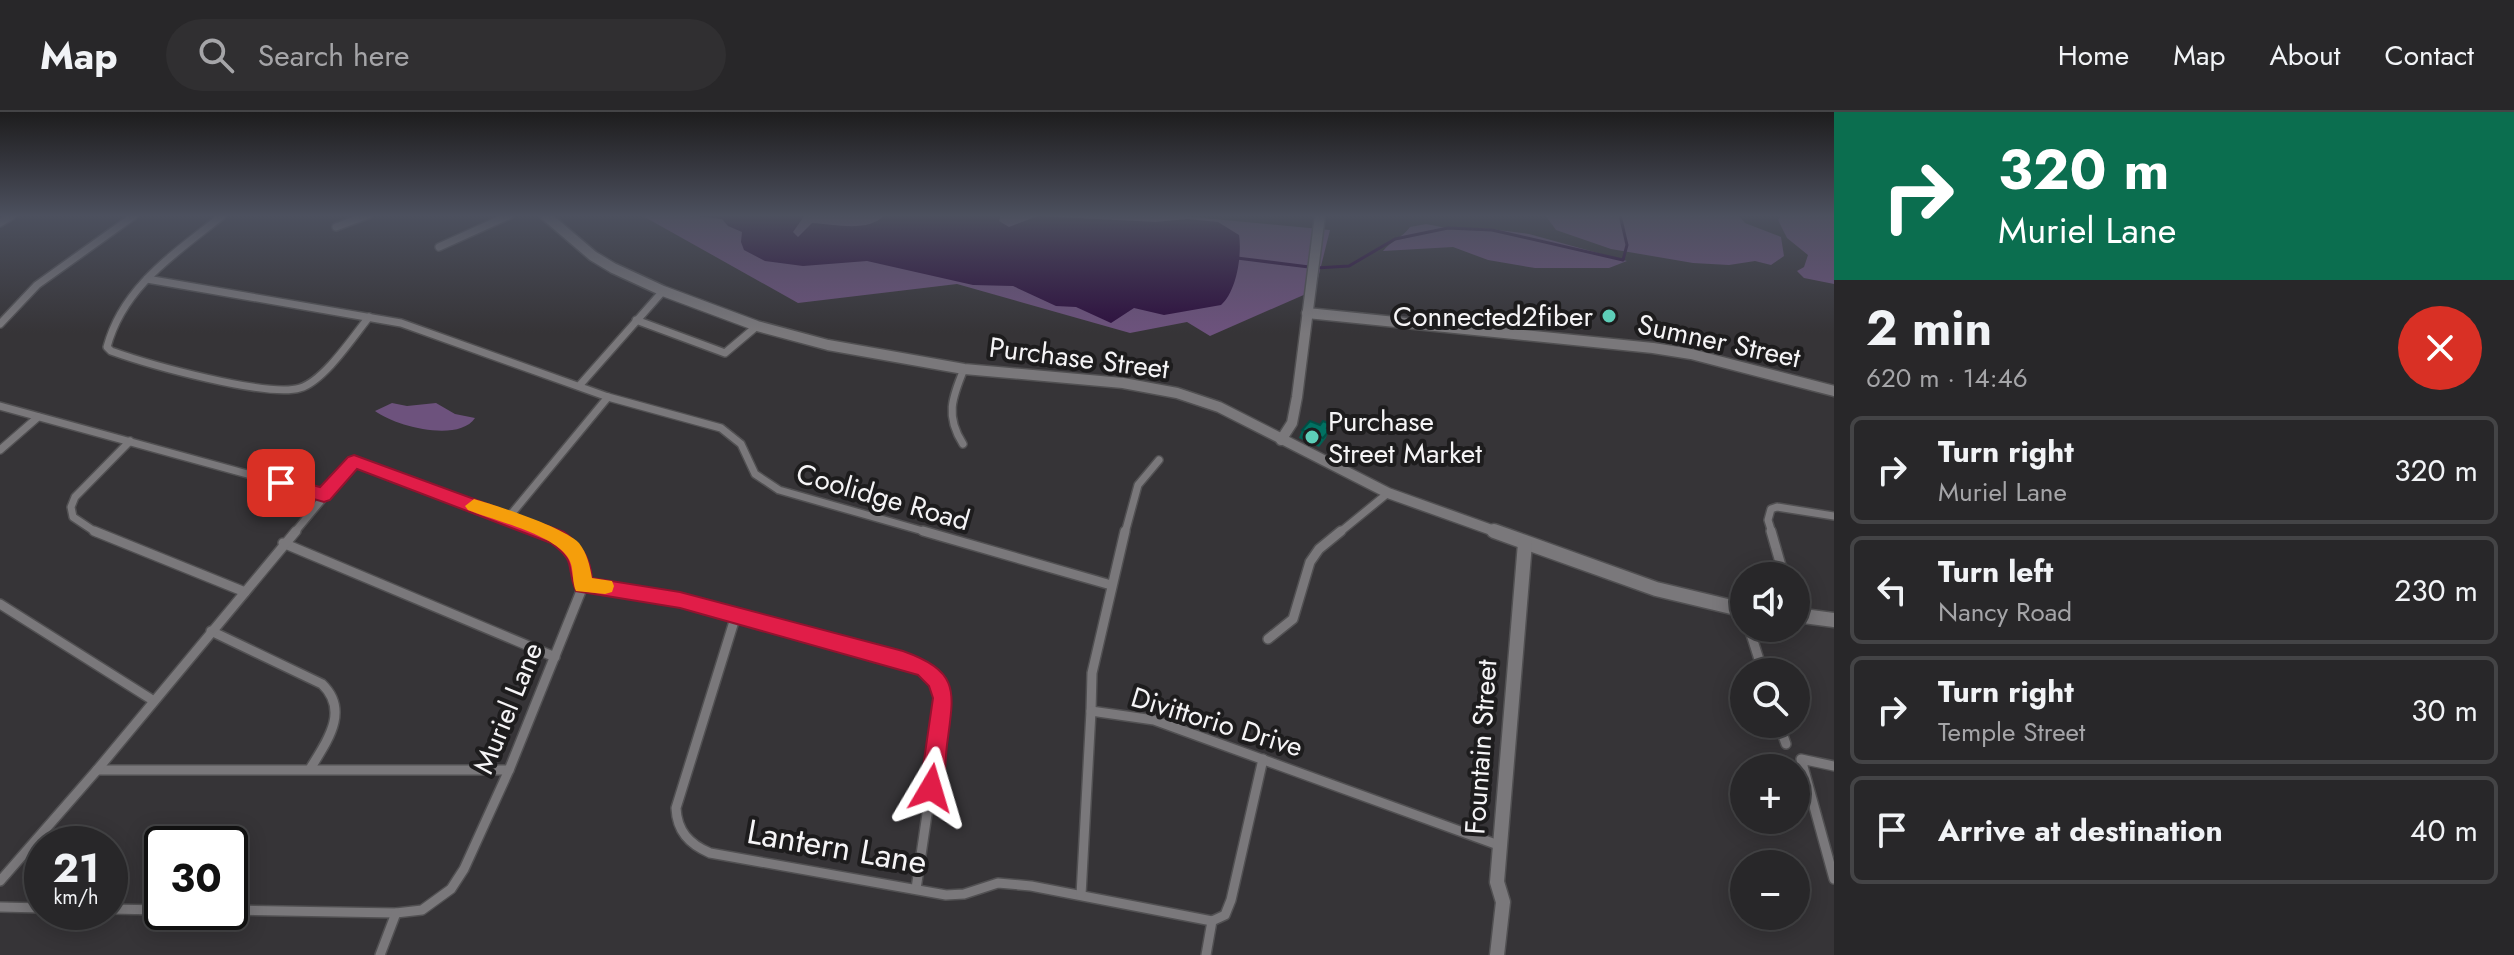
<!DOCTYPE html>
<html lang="en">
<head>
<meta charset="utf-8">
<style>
	:root { --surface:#282729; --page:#302f31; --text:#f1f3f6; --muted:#a5a5a8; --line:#444446 }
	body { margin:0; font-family:Jost,sans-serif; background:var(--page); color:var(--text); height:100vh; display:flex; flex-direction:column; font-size:30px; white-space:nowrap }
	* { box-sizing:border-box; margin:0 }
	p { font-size:26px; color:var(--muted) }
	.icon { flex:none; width:44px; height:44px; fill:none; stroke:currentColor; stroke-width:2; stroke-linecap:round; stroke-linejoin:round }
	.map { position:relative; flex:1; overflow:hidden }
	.panel { display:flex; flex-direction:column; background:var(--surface); width:680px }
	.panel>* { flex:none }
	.top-card { background:#0b6e4f; color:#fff; overflow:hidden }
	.fabs { position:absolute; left:1730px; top:450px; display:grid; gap:16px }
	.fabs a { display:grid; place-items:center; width:80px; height:80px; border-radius:50%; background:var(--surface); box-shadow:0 4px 20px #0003,0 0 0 2px var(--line); font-size:40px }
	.speed { position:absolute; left:24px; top:714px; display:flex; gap:16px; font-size:40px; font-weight:700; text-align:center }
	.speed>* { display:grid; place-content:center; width:104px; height:104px; border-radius:50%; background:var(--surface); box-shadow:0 4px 20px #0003,0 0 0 2px var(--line); line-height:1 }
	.speed small { font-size:20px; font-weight:400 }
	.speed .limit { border:4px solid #111; border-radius:12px; background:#fff; color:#111 }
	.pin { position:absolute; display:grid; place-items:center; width:68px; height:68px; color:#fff; margin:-34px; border-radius:16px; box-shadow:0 4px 12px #0006 }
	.me { position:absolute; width:88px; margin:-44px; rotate:7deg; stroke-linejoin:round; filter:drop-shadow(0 0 6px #0008) }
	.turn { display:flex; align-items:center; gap:28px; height:168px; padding:0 32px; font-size:36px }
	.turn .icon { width:104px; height:104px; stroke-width:2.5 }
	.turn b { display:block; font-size:56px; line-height:68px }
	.round { display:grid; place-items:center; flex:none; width:84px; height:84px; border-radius:42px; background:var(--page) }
	.head { display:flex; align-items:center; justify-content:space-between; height:136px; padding:0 32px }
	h1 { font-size:48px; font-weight:700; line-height:60px }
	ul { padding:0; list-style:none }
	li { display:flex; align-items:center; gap:24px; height:108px; margin:0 16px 12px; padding:0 16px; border:4px solid var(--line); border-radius:12px }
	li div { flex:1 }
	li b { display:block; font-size:30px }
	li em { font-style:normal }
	header { display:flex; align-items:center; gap:48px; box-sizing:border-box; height:112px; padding:0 40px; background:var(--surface); border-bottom:2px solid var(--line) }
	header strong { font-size:38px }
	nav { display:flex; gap:44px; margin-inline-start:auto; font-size:28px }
	.search { width:560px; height:72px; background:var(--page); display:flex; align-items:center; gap:20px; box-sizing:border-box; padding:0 28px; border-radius:44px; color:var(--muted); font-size:30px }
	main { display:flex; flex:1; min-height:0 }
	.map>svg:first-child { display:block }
	.green { fill:#6d527d }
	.water { fill:#2d0e3e }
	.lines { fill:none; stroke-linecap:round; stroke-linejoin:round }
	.stream { stroke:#2d0e3e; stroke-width:3 }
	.street-far1-casing { stroke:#515052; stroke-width:10 }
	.street-casing { stroke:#515052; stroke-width:12 }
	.secondary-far1-casing { stroke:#515052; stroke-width:13 }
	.secondary-casing { stroke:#515052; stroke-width:17 }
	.street-far1 { stroke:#7a787b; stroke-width:7 }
	.street { stroke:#7a787b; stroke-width:9 }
	.secondary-far1 { stroke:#7a787b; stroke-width:10 }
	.secondary { stroke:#7a787b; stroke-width:14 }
	.wall { fill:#016154 }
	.building { fill:#017162; stroke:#014f45; stroke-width:2 }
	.route { fill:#e11d48; stroke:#92132f; stroke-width:2 }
	.slow { fill:#f59e0b }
	.poi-dot { fill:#5dceb8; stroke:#1d1c1d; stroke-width:3 }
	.labels { text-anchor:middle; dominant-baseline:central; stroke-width:8; stroke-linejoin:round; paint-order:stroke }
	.poi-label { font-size:28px; fill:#f5f4f6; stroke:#1d1c1d; text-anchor:end }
	.street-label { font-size:28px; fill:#f5f4f6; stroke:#1d1c1d }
	.near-street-label { font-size:34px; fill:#f5f4f6; stroke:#1d1c1d }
</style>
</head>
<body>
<header>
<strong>Map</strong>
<div class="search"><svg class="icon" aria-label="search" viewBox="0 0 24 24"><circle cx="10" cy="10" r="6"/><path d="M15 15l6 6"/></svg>Search here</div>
<nav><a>Home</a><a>Map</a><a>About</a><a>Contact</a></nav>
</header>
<main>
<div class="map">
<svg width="1834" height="843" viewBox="0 0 1834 843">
	<rect width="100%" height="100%" fill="#363437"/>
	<g class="green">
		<polygon points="641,103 1171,103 1330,118 1315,178 1210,224 1187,210 1130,221 957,172 798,191"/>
		<polygon points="1545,103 1738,103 1745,111 1781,125 1784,144 1771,153 1755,149 1729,153 1693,151 1611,137 1556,118"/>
		<polygon points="1782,103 1834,103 1834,172 1804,166 1797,159 1804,155 1808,143 1787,126 1778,108"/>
		<path d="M 1426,112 L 1457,118 L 1483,116 L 1529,122 L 1627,149 L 1609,156 L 1535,156 L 1488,148 L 1453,135 L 1383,139 C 1391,129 1402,126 1410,115 Z"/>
		<path d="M 392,291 L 407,294 L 436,291 L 455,302 L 475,306 C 458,331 395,314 375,299 Z"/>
	</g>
	<path class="water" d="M 687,103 L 805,103 L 793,120 L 798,125 L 812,111 C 833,112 870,121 884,103 L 1001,103 L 999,109 L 1009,115 L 1038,104 L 1156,110 L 1187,107 L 1218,110 L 1239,123 C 1242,142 1237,179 1221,193 L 1164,203 L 1134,196 L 1111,211 L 1076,195 L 1056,194 L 1013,174 L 973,173 L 867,149 L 803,154 L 765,149 L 744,138 L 741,130 L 742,120 L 728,114 L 722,107 Z"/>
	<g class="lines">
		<g class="stream">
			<polyline points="1237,146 1309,155"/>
			<polyline points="1316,156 1349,154 1395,127 1448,116 1492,118 1623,148 1627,133 1620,103"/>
		</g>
		<g class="street-far1-casing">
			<g id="street-far1">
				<path d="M 223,103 C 176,141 123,174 107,235 L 111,239 C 147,252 267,286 300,276 C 324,269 353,225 369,205"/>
				<polyline points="0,111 13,103"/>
				<polyline points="336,115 368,103"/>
				<polyline points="439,135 510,103"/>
				<polyline points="147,167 401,211 608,285 721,316 741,332 755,362 779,378 930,421"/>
				<polyline points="636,208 725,241 757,214"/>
				<polyline points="0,212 37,173 135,103"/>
				<polyline points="579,274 663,179"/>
				<polyline points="0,294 324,383"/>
				<path d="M 963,332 C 945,304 952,286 964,257"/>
				<polyline points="0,338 38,305"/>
				<polyline points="508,406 608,285"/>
				<polyline points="97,421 73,405 71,395 75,385 130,329"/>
				<polyline points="294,421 354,349 547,421"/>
				<polyline points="1125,421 1138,373 1159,348"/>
				<polyline points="1339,421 1388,381"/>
				<polyline points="1772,421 1768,408 1771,397 1777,395 1834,404"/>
			</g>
		</g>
		<g class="street-casing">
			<g id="street">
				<polyline points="94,419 245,480"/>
				<polyline points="923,419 1111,473"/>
				<polyline points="1771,419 1784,464"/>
				<polyline points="283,431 555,545"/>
				<path d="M 583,474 L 608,474 L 680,488 L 903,548 C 926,557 941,567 943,593 L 916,777"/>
				<polyline points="0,492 154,589"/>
				<path d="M 736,503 L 676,696 C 677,719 689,732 710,741 L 946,783 L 964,782 L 998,771 L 1031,774 L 1212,809"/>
				<polyline points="1749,516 1763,560"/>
				<path d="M 211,519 L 322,572 C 350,599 327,629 310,657"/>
				<polyline points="1268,527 1293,507 1310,450 1319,437 1341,419"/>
				<polyline points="1091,599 1092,561 1125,419"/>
				<polyline points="1779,612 1786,632"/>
				<polyline points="1834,654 1801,647 1834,767"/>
				<polyline points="97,658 509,658"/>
				<polyline points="0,769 97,658 296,419"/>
				<polyline points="1081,783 1091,599 1154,608 1501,734"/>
				<polyline points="0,795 42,796"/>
				<polyline points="110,797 162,798"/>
				<path d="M 230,798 L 396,801 L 422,798 L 451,777 L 464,757 L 509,658 L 583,474 C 580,446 568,429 541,419"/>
				<polyline points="380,843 396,801"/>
				<polyline points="1206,843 1212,809 1225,803 1231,788 1263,647"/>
			</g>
		</g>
		<g class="secondary-far1-casing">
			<g id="secondary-far1">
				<polyline points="545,103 593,144 613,156 663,179 757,214 828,233 964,257 1123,271 1177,281 1219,295 1388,381 1500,421"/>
				<polyline points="1307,201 1653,236 1691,242 1834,279"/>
				<polyline points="1281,328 1292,311 1297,285 1320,103"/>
			</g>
		</g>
		<g class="secondary-casing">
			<g id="secondary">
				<polyline points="1494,419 1656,477 1744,498"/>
				<polyline points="1796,503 1834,508"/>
				<polyline points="1497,843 1503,790 1497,770 1525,431"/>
			</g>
		</g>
		<use href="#street-far1" class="street-far1"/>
		<use href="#street" class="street"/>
		<use href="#secondary-far1" class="secondary-far1"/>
		<use href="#secondary" class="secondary"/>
	</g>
	<polygon class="wall" points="1330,312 1326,326 1319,335 1299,326 1302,318 1320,313"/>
	<polygon class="building" points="1310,309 1320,313 1323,309 1330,312 1327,316 1330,318 1323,326 1302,318"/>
	<linearGradient id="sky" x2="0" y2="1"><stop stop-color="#1e1d1e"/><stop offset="0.47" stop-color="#4c505e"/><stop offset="1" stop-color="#4c505e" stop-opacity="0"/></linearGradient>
	<rect width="1834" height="221" fill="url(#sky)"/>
	<path class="route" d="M 354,343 L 564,420 C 581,433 590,445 592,466 L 680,480 L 903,539 C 961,560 954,579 947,633 C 945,649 946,668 939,683 L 931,686 L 923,683 L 920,676 L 933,586 L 929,574 L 918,563 L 680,496 L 576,479 C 565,454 578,451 551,431 L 357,357 L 330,388 L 324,390 L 275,376 L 272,371 L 281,364 L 320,375 L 348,345 Z"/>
	<path class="slow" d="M 474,387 C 498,394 563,415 579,431 C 587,441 590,454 592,466 L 612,469 L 614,474 L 612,480 L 605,482 L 576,479 C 571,467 575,453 566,443 C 550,422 493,408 468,398 L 465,394 Z"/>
	<g class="poi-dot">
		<circle cx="1609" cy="204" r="8"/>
		<circle cx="1312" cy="325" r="8"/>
	</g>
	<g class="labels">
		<g class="poi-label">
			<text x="1593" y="204">Connected2fiber</text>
			<text x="1328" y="309" text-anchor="start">Purchase<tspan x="1328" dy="32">Street Market</tspan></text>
		</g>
		<g class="street-label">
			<text transform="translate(1719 229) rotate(12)">Sumner Street</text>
			<text transform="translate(1079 246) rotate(7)">Purchase Street</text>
			<text transform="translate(883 385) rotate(16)">Coolidge Road</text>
			<text transform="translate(508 596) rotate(-68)">Muriel Lane</text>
			<text transform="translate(1217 610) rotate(17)">Divittorio Drive</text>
			<text transform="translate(1481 635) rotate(-86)">Fountain Street</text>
		</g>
		<g class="near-street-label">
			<text transform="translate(837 735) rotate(10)">Lantern Lane</text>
		</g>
	</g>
</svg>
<div class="fabs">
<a><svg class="icon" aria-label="sound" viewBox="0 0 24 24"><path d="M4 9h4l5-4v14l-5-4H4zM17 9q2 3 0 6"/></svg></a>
<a><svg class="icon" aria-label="search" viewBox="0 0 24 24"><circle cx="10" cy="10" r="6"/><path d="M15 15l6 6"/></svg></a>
<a>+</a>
<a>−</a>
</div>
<div class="speed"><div>21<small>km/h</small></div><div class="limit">30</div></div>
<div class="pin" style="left:281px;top:371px;background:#d93025"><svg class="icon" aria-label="arrive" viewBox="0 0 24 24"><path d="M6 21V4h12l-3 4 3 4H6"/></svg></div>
<svg class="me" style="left:931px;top:676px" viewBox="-20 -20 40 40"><path d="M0-17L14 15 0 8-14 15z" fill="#e11d48" stroke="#fff" stroke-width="4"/></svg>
</div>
<section class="panel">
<div class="top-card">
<div class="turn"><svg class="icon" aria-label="right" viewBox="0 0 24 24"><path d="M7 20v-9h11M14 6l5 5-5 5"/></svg><div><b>320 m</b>Muriel Lane</div></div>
</div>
<div class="head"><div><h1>2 min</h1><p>620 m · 14:46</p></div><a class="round" style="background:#d93025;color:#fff"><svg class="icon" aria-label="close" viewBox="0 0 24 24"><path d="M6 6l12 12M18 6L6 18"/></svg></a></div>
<ul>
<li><svg class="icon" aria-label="right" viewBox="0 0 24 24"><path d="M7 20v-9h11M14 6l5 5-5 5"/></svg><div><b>Turn right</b><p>Muriel Lane</p></div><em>320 m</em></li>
<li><svg class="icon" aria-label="left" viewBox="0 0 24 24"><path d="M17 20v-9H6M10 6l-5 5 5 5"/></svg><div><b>Turn left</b><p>Nancy Road</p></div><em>230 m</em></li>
<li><svg class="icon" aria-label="right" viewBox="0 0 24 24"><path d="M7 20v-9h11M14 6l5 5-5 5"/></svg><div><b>Turn right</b><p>Temple Street</p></div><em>30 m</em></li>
<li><svg class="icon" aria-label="arrive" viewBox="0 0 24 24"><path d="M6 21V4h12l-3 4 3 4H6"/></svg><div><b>Arrive at destination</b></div><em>40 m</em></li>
</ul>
</section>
</main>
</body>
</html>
